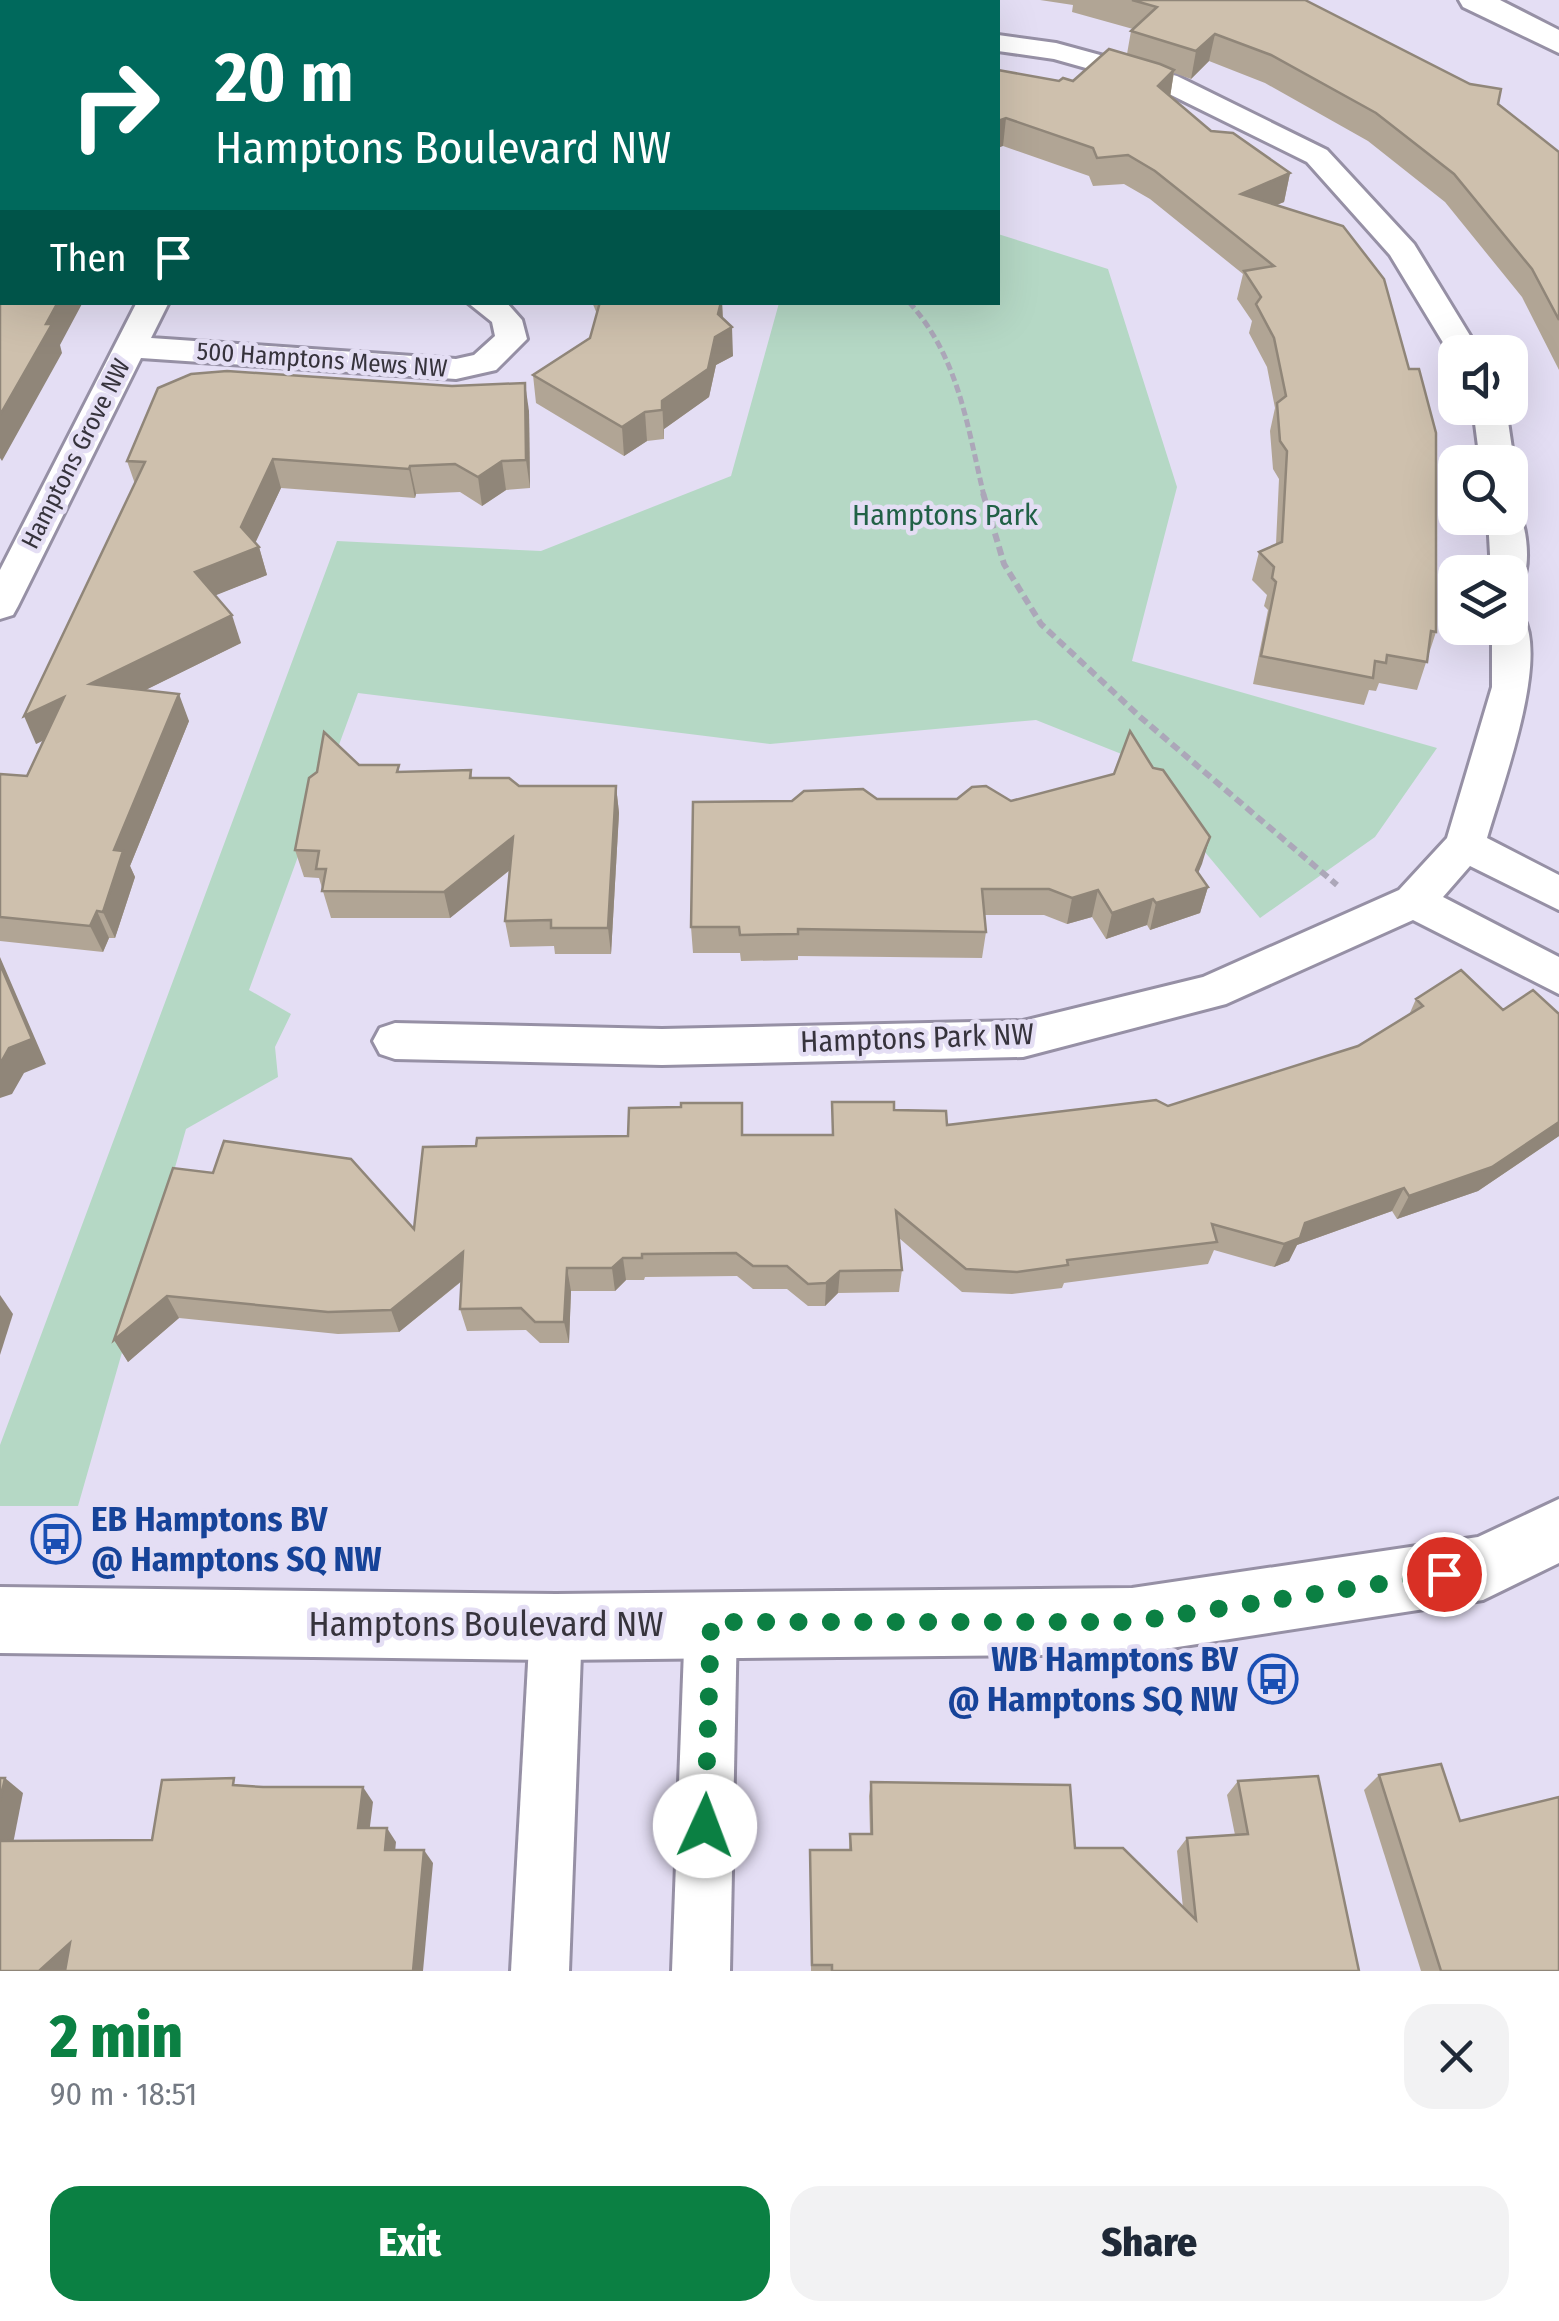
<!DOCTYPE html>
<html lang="en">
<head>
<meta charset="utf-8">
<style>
	:root { --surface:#fff; --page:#f2f2f3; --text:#1f2937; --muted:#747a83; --accent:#0b8043 }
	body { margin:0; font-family:"Fira Sans Condensed",sans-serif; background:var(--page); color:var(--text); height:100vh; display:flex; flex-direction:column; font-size:38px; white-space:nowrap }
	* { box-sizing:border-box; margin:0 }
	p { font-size:32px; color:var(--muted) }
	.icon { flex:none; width:55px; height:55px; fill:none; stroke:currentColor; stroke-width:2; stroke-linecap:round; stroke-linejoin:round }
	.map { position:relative; height:1971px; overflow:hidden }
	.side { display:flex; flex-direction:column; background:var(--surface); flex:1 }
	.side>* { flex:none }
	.guide { position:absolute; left:0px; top:0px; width:1000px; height:305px; box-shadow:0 10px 40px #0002; background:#00695c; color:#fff; overflow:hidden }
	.buttons { position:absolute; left:1438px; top:335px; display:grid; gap:20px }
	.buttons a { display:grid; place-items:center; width:90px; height:90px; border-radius:20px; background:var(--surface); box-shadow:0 10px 40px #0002; font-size:50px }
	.pin { position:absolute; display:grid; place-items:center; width:85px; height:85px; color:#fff; margin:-42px; border:5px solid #fff; border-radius:50%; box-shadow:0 2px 10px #0007 }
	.me { position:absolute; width:110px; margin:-55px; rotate:2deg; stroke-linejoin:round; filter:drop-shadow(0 0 8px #0008) }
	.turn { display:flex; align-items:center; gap:35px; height:210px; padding:0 50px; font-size:45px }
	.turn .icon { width:130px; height:130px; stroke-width:2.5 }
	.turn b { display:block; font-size:70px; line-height:85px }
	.then { display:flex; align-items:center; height:95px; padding:0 50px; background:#0003; gap:20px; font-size:38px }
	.round { display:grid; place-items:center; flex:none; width:105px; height:105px; border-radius:30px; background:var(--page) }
	.headline { display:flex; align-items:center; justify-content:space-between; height:170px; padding:0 50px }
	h1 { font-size:60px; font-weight:800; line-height:75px; color:var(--accent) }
	.button { display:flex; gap:20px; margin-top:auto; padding:20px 50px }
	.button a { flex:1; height:115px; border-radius:30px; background:var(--accent); color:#fff; font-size:40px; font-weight:800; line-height:115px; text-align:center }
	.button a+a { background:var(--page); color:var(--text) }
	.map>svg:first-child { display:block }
	.green { fill:#b5d8c5 }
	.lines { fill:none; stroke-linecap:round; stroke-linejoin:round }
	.minor-casing { stroke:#9690a5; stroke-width:6 }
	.tertiary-casing { stroke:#9690a5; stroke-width:6 }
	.path-far1 { stroke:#aca7b9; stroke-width:5; stroke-dasharray:8 4; stroke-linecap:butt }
	.path { stroke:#aca7b9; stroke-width:6; stroke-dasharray:9 5; stroke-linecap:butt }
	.minor { fill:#fff; fill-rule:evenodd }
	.tertiary { fill:#fff; fill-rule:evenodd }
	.wall { fill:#b1a595 }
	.shaded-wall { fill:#908679 }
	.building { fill:#cec0ad; stroke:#908679; stroke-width:2.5 }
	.route { stroke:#0b8043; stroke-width:18; stroke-dasharray:0 32.4 }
	.labels { text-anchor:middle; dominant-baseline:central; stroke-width:9; stroke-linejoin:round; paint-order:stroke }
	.far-street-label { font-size:25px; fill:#36333c; stroke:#e4def4 }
	.park-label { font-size:30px; fill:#216146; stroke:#e4def4 }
	.street-label { font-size:30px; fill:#36333c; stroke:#e4def4 }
	.near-transit-label { font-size:35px; font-weight:bold; fill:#164399; stroke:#e4def4; text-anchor:start }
	.near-street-label { font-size:35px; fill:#36333c; stroke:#e4def4 }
</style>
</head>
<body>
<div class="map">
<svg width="1559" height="1971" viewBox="0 0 1559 1971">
	<rect width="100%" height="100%" fill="#e4def4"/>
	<polygon class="green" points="998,234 1108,269 1177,487 1132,661 1437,748 1375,837 1260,918 1124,755 1036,720 770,744 358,693 249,990 291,1014 275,1047 278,1077 186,1129 78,1506 0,1506 0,1445 337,541 541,551 731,476 779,303 998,302"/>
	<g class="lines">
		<g class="minor-casing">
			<g id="minor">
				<polygon points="43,0 308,0 309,2 44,2"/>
				<polygon points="998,35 1056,43 1177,76 1327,150 1414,244 1480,352 1455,352 1453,359 1390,255 1307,162 1157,88 1054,59 998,51"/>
				<polygon points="137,302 169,302 151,338 456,359 474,355 495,336 492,322 467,302 506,302 522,320 527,339 496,370 456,379 141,358 18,606 13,615 0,619 0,570"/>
				<polygon points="1473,408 1506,408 1514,462 1510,468 1510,462 1480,462"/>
				<path d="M 1510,508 L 1517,510 C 1527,525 1531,565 1522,581 L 1510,584 L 1510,572 L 1491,572 L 1488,518 L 1510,518 Z"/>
				<path d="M 1510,613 L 1523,617 C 1549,661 1501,789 1487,838 L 1559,875 L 1559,910 L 1470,866 L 1443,897 L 1559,957 L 1559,994 L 1413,920 L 1226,1004 L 1023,1057 L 662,1065 L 395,1059 L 380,1054 L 373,1041 L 380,1028 L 395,1023 L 662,1029 L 1023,1021 L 1203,977 L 1399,890 L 1447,838 L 1492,687 L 1492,628 L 1510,628 Z"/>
				<polygon points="711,1597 730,1604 737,1623 730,1971 672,1971 685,1623 692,1604"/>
				<polygon points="556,1601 575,1608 582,1627 569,1971 511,1971 530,1627 537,1608"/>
			</g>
		</g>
		<g class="tertiary-casing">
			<g id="tertiary">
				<polygon points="1459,0 1500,0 1559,30 1559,53 1463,7"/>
				<polygon points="1559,1499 1559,1563 1483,1600 1132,1654 556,1660 0,1653 0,1587 556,1594 1132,1588 1478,1537"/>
			</g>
		</g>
		<path class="path-far1" d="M 909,302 C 959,358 967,425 984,496"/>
		<polyline class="path" points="983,493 1004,564 1041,624 1139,716 1337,885"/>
		<use href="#minor" class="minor"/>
		<use href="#tertiary" class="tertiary"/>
	</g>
	<g class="wall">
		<polygon points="1040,0 1305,0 1498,104 1559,152 1559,370 1522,297 1445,202 1368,141 1265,83 1209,61 1191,79 1174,73 1170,96 1211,131 1290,173 1284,202 1276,205 1436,632 1417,690 1379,683 1376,691 1369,690 1364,705 1253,684 1268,610 1264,606 1267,595 1252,580 1259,552 1276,544 1279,479 1273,469 1270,431 1275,408 1267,367 1249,333 1252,321 1237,299 1243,274 1150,199 1124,184 1093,186 1089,176 1003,146 998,70 1059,81 1073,81 1127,54 1131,31 1133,29 1072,12 1073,5"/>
		<polygon points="592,302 722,302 723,319 733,356 716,365 709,397 664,429 664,439 647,441 624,456 536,403 533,375 590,338 597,314"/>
		<polygon points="529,411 530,488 506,490 482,506 460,492 416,494 415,498 281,488 255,542 259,547 267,575 215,595 241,643 145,690 189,721 130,866 135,877 115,938 109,938 103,952 0,941 0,774 27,776 44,740 36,744 135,484 127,461"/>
		<polygon points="359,765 400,772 471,770 472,778 519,786 616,786 619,813 611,954 555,954 554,946 510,947 505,921 510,870 450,918 331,918 319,878 304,877 295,850"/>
		<polygon points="1153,768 1210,837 1198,873 1208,887 1200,913 1150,930 1147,925 1106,939 1092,917 1067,924 1044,915 984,915 986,932 982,958 798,956 798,960 741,961 740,953 693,953 691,927 877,799 1011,801"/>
		<polygon points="1416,999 1503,1010 1559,1014 1559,1136 1478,1191 1397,1219 1392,1211 1297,1245 1289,1261 1274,1267 1214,1250 1208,1264 1064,1283 1062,1288 1012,1294 962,1292 899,1238 902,1270 899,1292 838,1293 825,1306 808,1306 787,1289 753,1289 737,1276 645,1277 644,1280 626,1280 615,1291 571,1291 569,1343 540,1343 526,1330 467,1331 460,1309 462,1281 399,1332 338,1334 179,1318 128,1362 114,1340 173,1168 414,1229 476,1146 743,1135 832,1135 832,1102 894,1110 947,1125 1168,1106 1358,1046 1409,1015"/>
		<polygon points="1379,1775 1460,1821 1559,1971 1421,1971 1364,1790"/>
		<polygon points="1238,1781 1359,1971 811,1971 810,1850 849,1850 850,1834 870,1834 869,1796 871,1782 1075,1848 1183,1908 1177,1851 1187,1838 1235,1835 1227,1795"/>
	</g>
	<g class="shaded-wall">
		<polygon points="9,0 36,0 34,2 7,2"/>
		<polygon points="199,0 216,0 216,2 198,2"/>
		<polygon points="448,0 522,0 522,2 441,2"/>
		<polygon points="2,9 2,52 0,57 0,13"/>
		<polygon points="1215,34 1209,61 1191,79 1196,51"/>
		<polygon points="1174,70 1170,98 1158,86"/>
		<polygon points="1006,118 1003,146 998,148 998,121"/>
		<polygon points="1290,173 1284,202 1235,222 1241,194"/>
		<polygon points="58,302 83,302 60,345 62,353 2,461 0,458 0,415"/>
		<polygon points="721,302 722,302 723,325 732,327 733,356 716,365 709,397 664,429 664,439 662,401 718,314"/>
		<polygon points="525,383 529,411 530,488 526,460"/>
		<polygon points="645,412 647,441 624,456 622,427"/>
		<polygon points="273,459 281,488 252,550 259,547 267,575 204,600 195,572 241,527"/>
		<polygon points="502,461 506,490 482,506 478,477"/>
		<polygon points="410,466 416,494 415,498 409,469"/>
		<polygon points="232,615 241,643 101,712 90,684"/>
		<polygon points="179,694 189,721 130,866 135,877 115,938 103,912 114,850"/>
		<polygon points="64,697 76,724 36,744 24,716"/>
		<polygon points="616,786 619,813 611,954 608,928"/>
		<polygon points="513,837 517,864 450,918 444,892"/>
		<polygon points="1210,837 1202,864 1190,892 1208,887 1200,913 1150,930 1156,903 1196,870"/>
		<polygon points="1098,890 1092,917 1067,924 1072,898"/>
		<polygon points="1153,899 1147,925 1106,939 1112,913"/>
		<polygon points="97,911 109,938 103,952 90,926"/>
		<polygon points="0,957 46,1064 24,1073 12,1094 0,1098"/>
		<polygon points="1559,1122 1559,1136 1478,1191 1397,1219 1409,1196"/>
		<polygon points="1404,1188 1392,1211 1297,1245 1289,1261 1274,1267 1284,1244 1305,1223"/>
		<polygon points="463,1252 470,1274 399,1332 391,1310"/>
		<polygon points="623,1258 626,1280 615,1291 612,1268"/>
		<polygon points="567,1268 571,1291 569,1343 564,1322"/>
		<polygon points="840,1271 838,1293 825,1306 826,1283"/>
		<polygon points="0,1295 13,1314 0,1355"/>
		<polygon points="167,1296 179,1318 128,1362 114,1340"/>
		<polygon points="5,1778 23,1793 11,1854 0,1846 0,1801"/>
		<polygon points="363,1787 373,1802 368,1842 358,1828"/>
		<polygon points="387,1828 396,1842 394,1863 385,1850"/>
		<polygon points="424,1850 433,1863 423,1971 413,1971"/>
		<polygon points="70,1943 69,1971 39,1971"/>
	</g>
	<g class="building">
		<polygon points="0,0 9,0 7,2 2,2 2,9 0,13"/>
		<polygon points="123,0 199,0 198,2 121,2"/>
		<polygon points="366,0 448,0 441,2 365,2"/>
		<polygon points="1132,0 1305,0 1470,84 1501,89 1498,104 1559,152 1559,320 1532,269 1454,174 1376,113 1271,55 1215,34 1196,51 1131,31 1157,7"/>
		<polygon points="1109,49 1160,64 1174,70 1158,86 1211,131 1233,133 1290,173 1241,194 1343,226 1384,279 1409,369 1419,369 1436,433 1436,632 1431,631 1427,662 1387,655 1386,663 1375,661 1373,678 1261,656 1276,582 1272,578 1274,567 1259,552 1282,542 1287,451 1280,441 1277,403 1286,396 1274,338 1256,304 1261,297 1244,271 1274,266 1155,171 1128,155 1097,158 1093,148 1006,118 998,121 998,70 1059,81 1063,78 1073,81"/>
		<polygon points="2,229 2,302 58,302 46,324 52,324 0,415 0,233"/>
		<polygon points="600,302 721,302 718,314 732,327 715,337 708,369 662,401 662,410 645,412 622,427 533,375 590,338"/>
		<polygon points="227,371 452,386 525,383 526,460 502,461 478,477 455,464 410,466 409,469 273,459 241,527 259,547 195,572 232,615 90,684 179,694 114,850 123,851 103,912 97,911 90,926 0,917 0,774 27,776 64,697 24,716 145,462 127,461 158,388 191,374"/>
		<polygon points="1130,731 1153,768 1163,770 1210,837 1196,870 1208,887 1156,903 1153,899 1112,913 1098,890 1072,898 1049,889 982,889 986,932 798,929 798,934 740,935 739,927 691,927 693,802 792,801 804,791 863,789 877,799 957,799 972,787 986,786 1011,801 1114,774"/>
		<polygon points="324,732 359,765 399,765 397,772 471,770 470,778 509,778 519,786 616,786 608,928 551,928 551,920 505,921 513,837 444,892 322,891 326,869 316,869 319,851 295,850 309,778 317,772"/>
		<polygon points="0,964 32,1039 9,1048 0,1064"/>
		<polygon points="1461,970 1503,1010 1533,990 1559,1014 1559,1122 1492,1167 1409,1196 1404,1188 1305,1223 1300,1238 1284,1244 1212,1224 1217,1242 1067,1260 1068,1265 1017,1272 966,1269 896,1211 902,1270 840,1271 826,1283 808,1284 787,1266 753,1266 736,1253 642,1254 642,1258 623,1258 612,1268 567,1268 564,1322 535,1322 521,1308 460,1309 463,1252 391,1310 328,1312 167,1296 114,1340 173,1168 213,1173 224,1141 351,1159 414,1229 423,1147 476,1146 477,1138 628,1136 629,1108 681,1107 681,1103 742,1103 742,1135 833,1135 832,1102 894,1102 894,1110 946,1111 947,1125 1156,1100 1168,1106 1358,1046 1423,1006 1416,999"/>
		<polygon points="1441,1764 1460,1821 1559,1797 1559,1971 1441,1971 1379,1775"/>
		<polygon points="1318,1776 1359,1971 832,1971 832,1965 812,1965 810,1850 851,1850 850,1834 872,1834 871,1782 1070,1785 1075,1848 1123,1848 1196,1920 1187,1838 1248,1834 1238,1781"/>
		<polygon points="0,1778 5,1778 0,1801"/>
		<polygon points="234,1778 233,1785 263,1787 363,1787 358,1828 387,1828 385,1850 424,1850 413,1971 65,1971 70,1943 39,1971 0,1971 0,1841 152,1840 162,1780"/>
	</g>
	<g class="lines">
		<polyline class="route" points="705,1826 711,1622 1132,1622 1444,1574"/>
	</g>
	<defs>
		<g id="bus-ring" transform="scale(2.5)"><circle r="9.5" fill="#e4def4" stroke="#1a4fb4" stroke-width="1.5"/><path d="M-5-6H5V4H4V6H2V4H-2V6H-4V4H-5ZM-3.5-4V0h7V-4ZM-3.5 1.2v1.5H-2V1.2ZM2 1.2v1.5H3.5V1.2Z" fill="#1a4fb4"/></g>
	</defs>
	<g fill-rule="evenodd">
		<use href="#bus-ring" x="56" y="1539"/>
		<use href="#bus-ring" x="1273" y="1679"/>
	</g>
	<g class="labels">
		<g class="far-street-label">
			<text transform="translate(322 360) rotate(4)">500 Hamptons Mews NW</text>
			<text transform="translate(76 454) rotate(-63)">Hamptons Grove NW</text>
		</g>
		<g class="park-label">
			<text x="945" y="515">Hamptons Park</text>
		</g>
		<g class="street-label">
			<text transform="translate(917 1038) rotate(-2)">Hamptons Park NW</text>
		</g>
		<g class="near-transit-label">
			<text x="91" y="1519">EB Hamptons BV<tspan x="91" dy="40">@ Hamptons SQ NW</tspan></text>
			<text x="1238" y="1659" text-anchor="end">WB Hamptons BV<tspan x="1238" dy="40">@ Hamptons SQ NW</tspan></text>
		</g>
		<g class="near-street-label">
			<text x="486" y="1624">Hamptons Boulevard NW</text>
		</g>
	</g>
</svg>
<div class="buttons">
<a><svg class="icon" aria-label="sound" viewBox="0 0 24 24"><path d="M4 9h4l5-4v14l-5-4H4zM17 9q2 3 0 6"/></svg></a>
<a><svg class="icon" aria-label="search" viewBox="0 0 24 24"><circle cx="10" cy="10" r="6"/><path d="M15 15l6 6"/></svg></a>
<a><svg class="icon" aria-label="layers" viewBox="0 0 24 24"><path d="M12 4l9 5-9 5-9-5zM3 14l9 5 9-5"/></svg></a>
</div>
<div class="pin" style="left:1444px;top:1574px;background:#d93025"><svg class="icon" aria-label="arrive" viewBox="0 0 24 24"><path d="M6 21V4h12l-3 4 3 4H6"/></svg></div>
<svg class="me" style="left:705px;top:1826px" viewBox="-20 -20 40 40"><circle r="19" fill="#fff"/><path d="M0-13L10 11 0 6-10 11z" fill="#0b8043"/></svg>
<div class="guide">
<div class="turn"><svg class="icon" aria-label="right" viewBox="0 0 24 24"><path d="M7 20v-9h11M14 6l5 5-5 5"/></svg><div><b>20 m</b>Hamptons Boulevard NW</div></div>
<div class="then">Then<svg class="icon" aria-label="arrive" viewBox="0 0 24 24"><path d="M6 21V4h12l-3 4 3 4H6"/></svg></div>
</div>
</div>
<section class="side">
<div class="headline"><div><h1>2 min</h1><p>90 m · 18:51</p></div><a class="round"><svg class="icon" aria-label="close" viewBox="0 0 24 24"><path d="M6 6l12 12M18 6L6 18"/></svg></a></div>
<div class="button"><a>Exit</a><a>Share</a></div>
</section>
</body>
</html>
